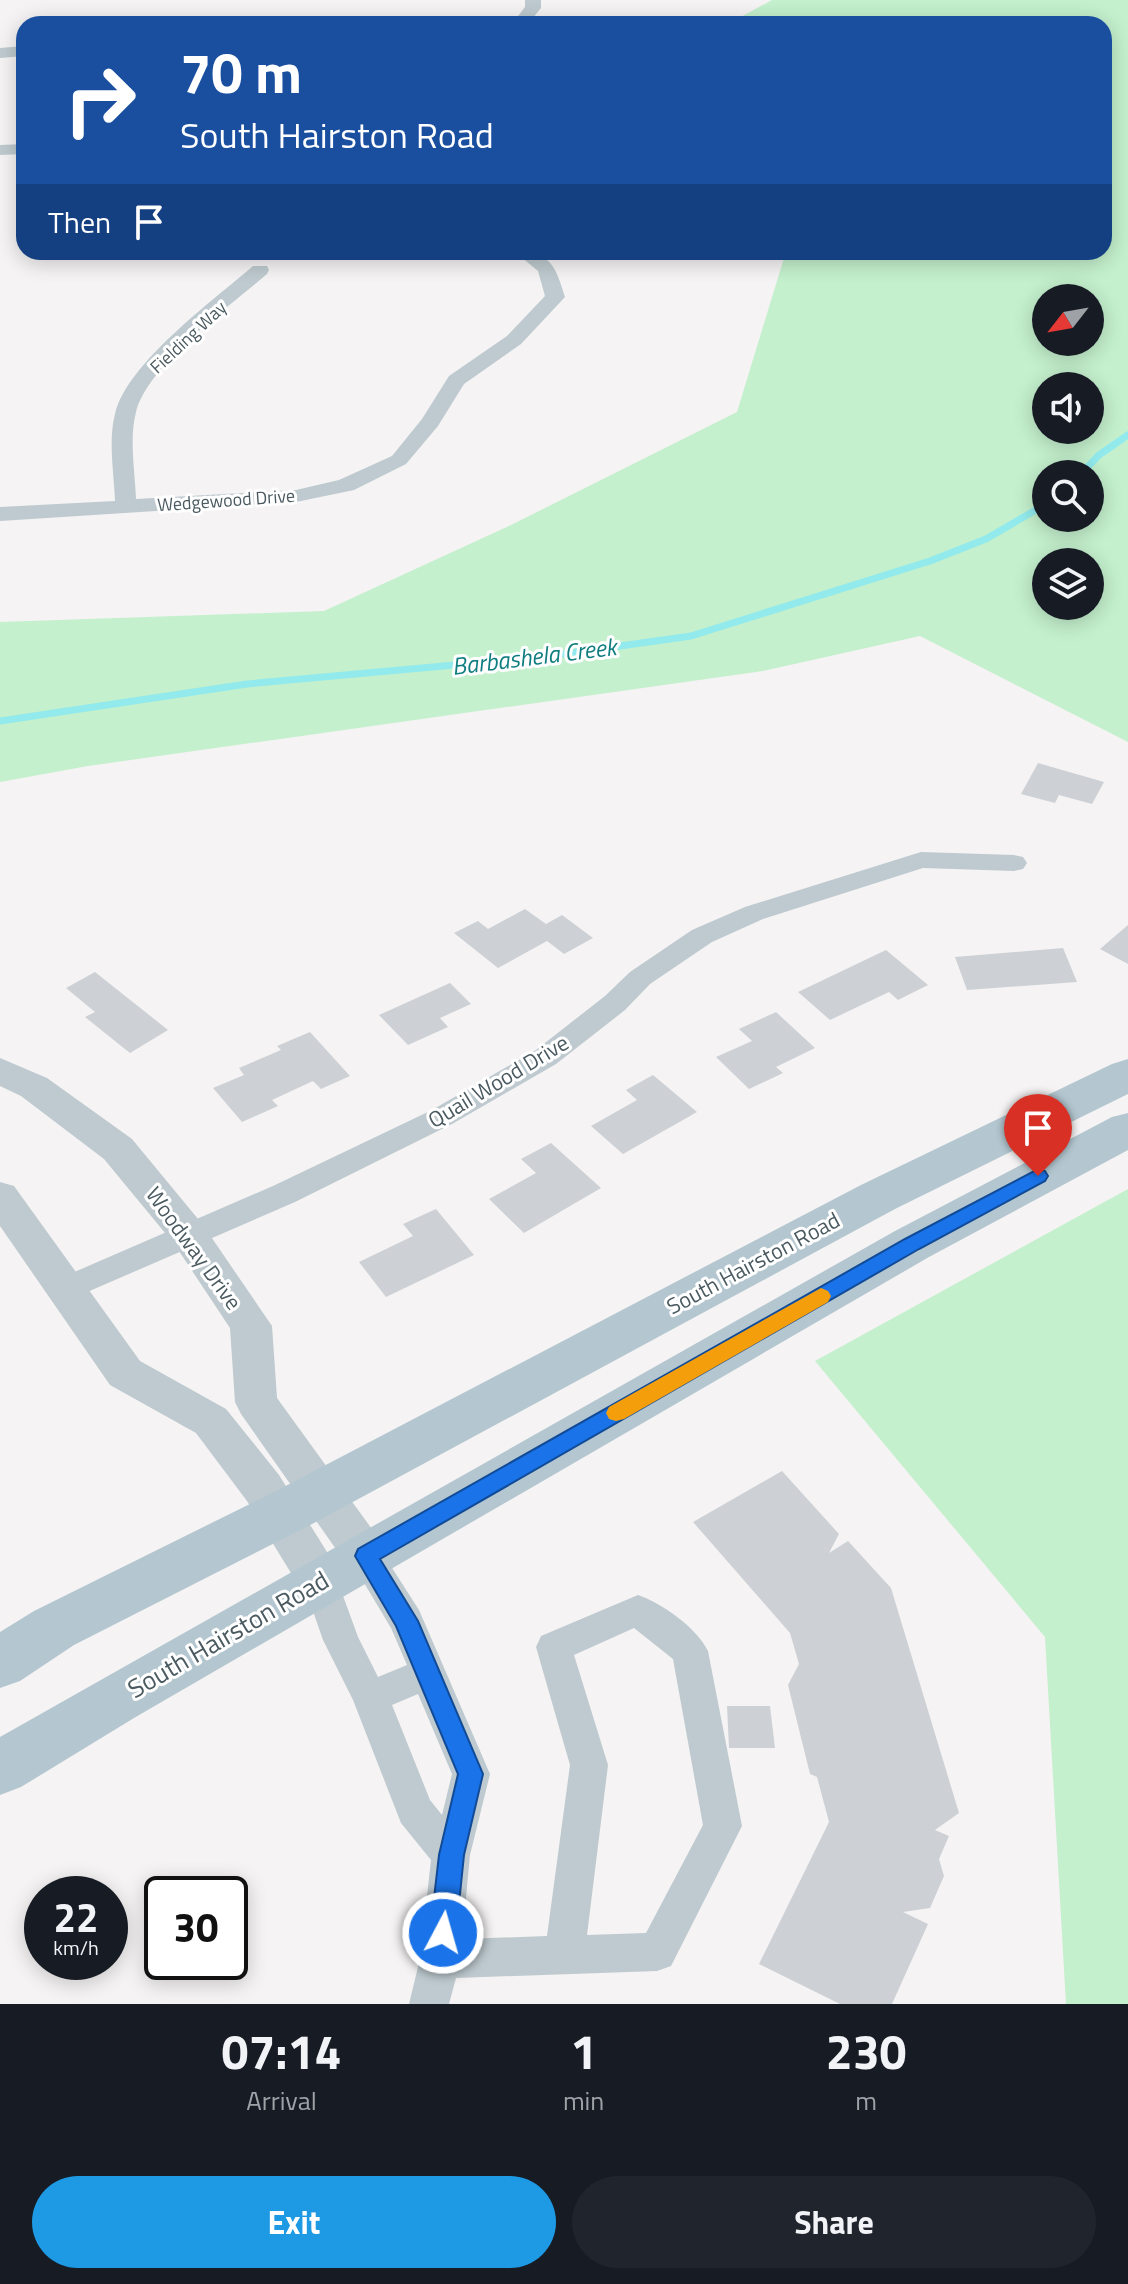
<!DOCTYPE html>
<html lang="en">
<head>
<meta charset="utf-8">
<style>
	:root { --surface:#171b24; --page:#20242c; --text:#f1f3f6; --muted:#9ea1a6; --accent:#1e99e3 }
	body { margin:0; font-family:"Titillium Web",sans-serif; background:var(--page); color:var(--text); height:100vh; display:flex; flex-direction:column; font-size:30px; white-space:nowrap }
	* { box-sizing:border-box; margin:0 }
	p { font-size:26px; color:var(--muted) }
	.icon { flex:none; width:44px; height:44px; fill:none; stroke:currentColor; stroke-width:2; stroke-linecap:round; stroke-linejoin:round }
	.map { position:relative; height:2004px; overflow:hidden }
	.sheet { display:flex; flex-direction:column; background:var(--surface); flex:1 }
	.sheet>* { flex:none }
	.guide { position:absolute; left:16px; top:16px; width:1096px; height:244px; border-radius:24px; box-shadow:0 4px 20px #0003; background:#1a4fa0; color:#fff; overflow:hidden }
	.needle { width:52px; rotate:239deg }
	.tools { position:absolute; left:1032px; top:284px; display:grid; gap:16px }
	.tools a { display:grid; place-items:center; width:72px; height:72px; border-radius:50%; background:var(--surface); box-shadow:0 4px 20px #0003; font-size:40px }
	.speed { position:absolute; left:24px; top:1876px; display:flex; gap:16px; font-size:40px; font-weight:700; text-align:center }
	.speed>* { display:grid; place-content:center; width:104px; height:104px; border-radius:50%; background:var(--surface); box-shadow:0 4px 20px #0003; line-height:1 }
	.speed small { font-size:20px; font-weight:400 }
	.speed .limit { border:4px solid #111; border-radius:12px; background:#fff; color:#111 }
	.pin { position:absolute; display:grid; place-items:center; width:68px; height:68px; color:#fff; margin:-82px -34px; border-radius:50% 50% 50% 0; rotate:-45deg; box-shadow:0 0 8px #0007 }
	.pin .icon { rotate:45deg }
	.me { position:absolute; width:88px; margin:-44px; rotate:6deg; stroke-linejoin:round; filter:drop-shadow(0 0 6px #0008) }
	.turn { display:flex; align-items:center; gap:28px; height:168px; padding:0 32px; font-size:36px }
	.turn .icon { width:104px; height:104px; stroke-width:2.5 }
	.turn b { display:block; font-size:56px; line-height:68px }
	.then { display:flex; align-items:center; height:76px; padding:0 32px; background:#0003; gap:16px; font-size:30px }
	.eta { display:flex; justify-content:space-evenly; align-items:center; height:136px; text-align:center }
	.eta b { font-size:48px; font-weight:700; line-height:56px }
	.action { display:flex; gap:16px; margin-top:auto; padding:16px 32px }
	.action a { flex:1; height:92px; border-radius:48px; background:var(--accent); color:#fff; font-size:32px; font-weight:700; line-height:92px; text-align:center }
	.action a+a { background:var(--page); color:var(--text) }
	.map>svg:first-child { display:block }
	.green { fill:#c4f0cd; fill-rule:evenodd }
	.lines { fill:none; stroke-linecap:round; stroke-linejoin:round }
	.stream { stroke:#92eaec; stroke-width:7 }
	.building { fill:#cdd1d5 }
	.minor { fill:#becacf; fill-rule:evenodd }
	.tertiary { fill:#becacf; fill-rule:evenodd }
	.primary { fill:#b4c7d0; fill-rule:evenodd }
	.route { fill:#1a73e8; stroke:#114b97; stroke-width:2 }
	.slow { fill:#f59e0b }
	.labels { text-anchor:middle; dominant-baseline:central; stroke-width:6; stroke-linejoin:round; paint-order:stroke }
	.far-street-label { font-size:18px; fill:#4a5a60; stroke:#fff }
	.street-label { font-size:22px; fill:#4a5a60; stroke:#fff }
	.water-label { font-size:24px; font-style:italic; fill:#107d80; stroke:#fff }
	.near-street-label { font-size:26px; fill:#4a5a60; stroke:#fff }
</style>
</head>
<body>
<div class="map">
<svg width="1128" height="2004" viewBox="0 0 1128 2004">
	<rect width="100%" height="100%" fill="#f5f3f3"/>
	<g class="green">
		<path d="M 772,0 L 1128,0 L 1128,742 L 920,636 L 763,671 L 88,766 L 0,782 L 0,622 L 324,611 L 513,524 L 737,412 L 784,258 L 775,252 L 1104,252 L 1104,24 L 728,24 ZM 1046,298 L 1090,298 L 1090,342 L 1046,342 ZM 1046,386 L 1090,386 L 1090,430 L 1046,430 ZM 1046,474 L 1090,474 L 1090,518 L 1046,518 ZM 1046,562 L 1090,562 L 1090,606 L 1046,606 Z"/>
		<polygon points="1128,1189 1128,2004 1066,2004 1045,1637 815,1361"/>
	</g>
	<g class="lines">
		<g class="stream">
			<polyline points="1081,474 1099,455 1128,435"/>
			<polyline points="0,721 247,684 542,657 691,636 930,561 986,539 1046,504"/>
		</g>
	</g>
	<g class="building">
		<polygon points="1038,763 1104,782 1092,804 1059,795 1055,803 1021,794"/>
		<polygon points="525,909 546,924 562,915 593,938 564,954 547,941 498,968 454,933 478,921 488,929"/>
		<polygon points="1128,925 1128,964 1100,949"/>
		<polygon points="1063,948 1077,982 967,990 955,957"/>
		<polygon points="886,950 928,985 898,1000 889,992 830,1020 798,992"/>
		<polygon points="95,972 168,1030 130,1053 85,1017 95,1012 66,988"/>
		<polygon points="450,983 471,1004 440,1018 448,1027 408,1045 379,1015"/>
		<polygon points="776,1012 815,1048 776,1067 783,1073 749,1089 716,1057 752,1041 739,1029"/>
		<polygon points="310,1032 350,1076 321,1089 313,1081 272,1100 278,1106 242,1122 213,1088 244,1075 239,1068 281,1050 277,1046"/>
		<polygon points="653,1075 697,1112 623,1154 591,1126 637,1100 626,1090"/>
		<polygon points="551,1143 601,1188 524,1233 489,1199 536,1173 521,1159"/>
		<polygon points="436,1209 474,1255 386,1297 359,1262 413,1236 403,1224"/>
		<polygon points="782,1471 839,1534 829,1553 848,1541 891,1588 959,1813 935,1830 949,1836 939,1859 944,1876 930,1908 903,1912 928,1924 892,2004 840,2004 759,1964 829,1822 817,1777 810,1774 788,1685 799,1664 790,1633 693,1522"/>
		<polygon points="727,1706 770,1706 775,1748 729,1748"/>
	</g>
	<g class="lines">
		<g class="minor">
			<polygon points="525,0 541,0 541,8 528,24 512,24 525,7"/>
			<polygon points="24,46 24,56 0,58 0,48"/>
			<polygon points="24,144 24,154 0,155 0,145"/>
			<path d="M 515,252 C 551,252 555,265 565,297 L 521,344 L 464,384 L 438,426 L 406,464 L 354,490 L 296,502 L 0,521 L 0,507 L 115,501 C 114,473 108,441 115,414 C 127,363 214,300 253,266 L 267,266 L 269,270 L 267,274 C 230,306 148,365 136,412 C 129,439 135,472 136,499 L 296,490 L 339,480 L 392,456 L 422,419 L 449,376 L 507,336 L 545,296 L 538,271 Z"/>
			<polygon points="921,852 1014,855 1023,857 1027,863 1023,869 1014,871 923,868 763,919 712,942 650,984 625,1010 556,1064 452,1124 295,1202 78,1296 67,1300 56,1296 51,1288 56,1280 273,1186 432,1110 536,1050 605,996 630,972 692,930 745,907"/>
			<path d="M 366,1541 L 378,1546 L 419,1610 L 490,1774 L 470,1855 L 462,1939 L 547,1936 L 570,1765 L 536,1647 L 541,1636 L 638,1595 C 662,1603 697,1628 708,1651 L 742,1826 L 671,1966 L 657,1971 L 456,1978 L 449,2004 L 409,2004 L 420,1959 L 431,1860 L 401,1823 L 353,1700 L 323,1640 L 303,1582 L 308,1571 L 321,1567 L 334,1571 L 358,1637 L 378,1677 L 407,1665 L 391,1628 L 348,1556 L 354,1546 ZM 634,1628 L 673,1659 L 703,1825 L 646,1933 L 587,1935 L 608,1765 L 574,1655 ZM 418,1694 L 452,1774 L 442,1815 L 430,1800 L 392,1705 Z"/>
		</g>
		<g class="tertiary">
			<polygon points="0,1058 47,1078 132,1139 203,1225 272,1326 277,1398 382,1543 389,1556 382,1569 366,1575 350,1569 241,1414 235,1402 230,1328 175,1245 104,1159 21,1096 0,1086"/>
			<polygon points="0,1182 14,1186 140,1361 226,1409 279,1475 337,1568 344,1582 337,1596 321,1601 305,1596 247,1501 196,1433 110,1385 0,1226"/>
		</g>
		<g class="primary">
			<polygon points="1128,1059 1128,1094 895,1209 314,1523 74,1645 20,1681 0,1688 0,1632 34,1611 276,1491 861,1185 1112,1064"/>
			<polygon points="1128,1113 1128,1150 929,1257 134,1718 21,1787 0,1795 0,1737 895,1231 1112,1117"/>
		</g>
	</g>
	<polygon class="route" points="1038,1169 1045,1171 1048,1176 1045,1181 919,1249 380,1559 418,1621 483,1774 464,1855 456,1933 452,1942 443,1945 433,1942 430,1933 439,1855 458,1774 396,1626 355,1556 358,1549 905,1239"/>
	<polygon class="slow" points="821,1288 828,1291 831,1296 828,1302 624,1419 616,1421 609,1419 606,1413 609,1407"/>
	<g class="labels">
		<g class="far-street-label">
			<text transform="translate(188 337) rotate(-43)">Fielding Way</text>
			<text transform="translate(226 500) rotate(-4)">Wedgewood Drive</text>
		</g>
		<g class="street-label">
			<text transform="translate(498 1081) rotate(-31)">Quail Wood Drive</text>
			<text transform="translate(194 1248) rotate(54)">Woodway Drive</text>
			<text transform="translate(753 1263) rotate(-28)">South Hairston Road</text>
		</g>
		<g class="water-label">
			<text transform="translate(534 656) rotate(-7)">Barbashela Creek</text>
		</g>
		<g class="near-street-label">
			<text transform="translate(228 1634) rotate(-30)">South Hairston Road</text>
		</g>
	</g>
</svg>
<div class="tools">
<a><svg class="needle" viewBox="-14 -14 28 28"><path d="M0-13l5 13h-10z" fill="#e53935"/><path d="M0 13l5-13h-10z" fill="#9ea1a6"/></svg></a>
<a><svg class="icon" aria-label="sound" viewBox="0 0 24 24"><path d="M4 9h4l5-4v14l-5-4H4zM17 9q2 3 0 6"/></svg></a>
<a><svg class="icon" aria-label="search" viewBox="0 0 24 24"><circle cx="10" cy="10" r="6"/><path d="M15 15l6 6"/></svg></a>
<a><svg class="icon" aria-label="layers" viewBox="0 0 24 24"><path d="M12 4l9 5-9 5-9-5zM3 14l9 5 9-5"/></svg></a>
</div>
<div class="speed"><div>22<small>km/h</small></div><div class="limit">30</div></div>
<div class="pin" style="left:1038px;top:1176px;background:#d93025"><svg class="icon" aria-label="arrive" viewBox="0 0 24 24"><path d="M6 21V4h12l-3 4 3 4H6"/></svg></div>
<svg class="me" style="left:443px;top:1933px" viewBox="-20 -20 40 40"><circle r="17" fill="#1a73e8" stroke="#fff" stroke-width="3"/><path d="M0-11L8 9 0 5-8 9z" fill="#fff"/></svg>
<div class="guide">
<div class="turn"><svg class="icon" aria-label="right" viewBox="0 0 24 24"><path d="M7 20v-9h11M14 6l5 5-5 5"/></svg><div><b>70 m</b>South Hairston Road</div></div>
<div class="then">Then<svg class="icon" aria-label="arrive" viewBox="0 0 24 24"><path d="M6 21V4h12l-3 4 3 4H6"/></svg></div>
</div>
</div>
<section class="sheet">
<div class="eta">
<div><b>07:14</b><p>Arrival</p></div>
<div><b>1</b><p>min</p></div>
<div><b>230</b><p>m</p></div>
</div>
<div class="action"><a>Exit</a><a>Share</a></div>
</section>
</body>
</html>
